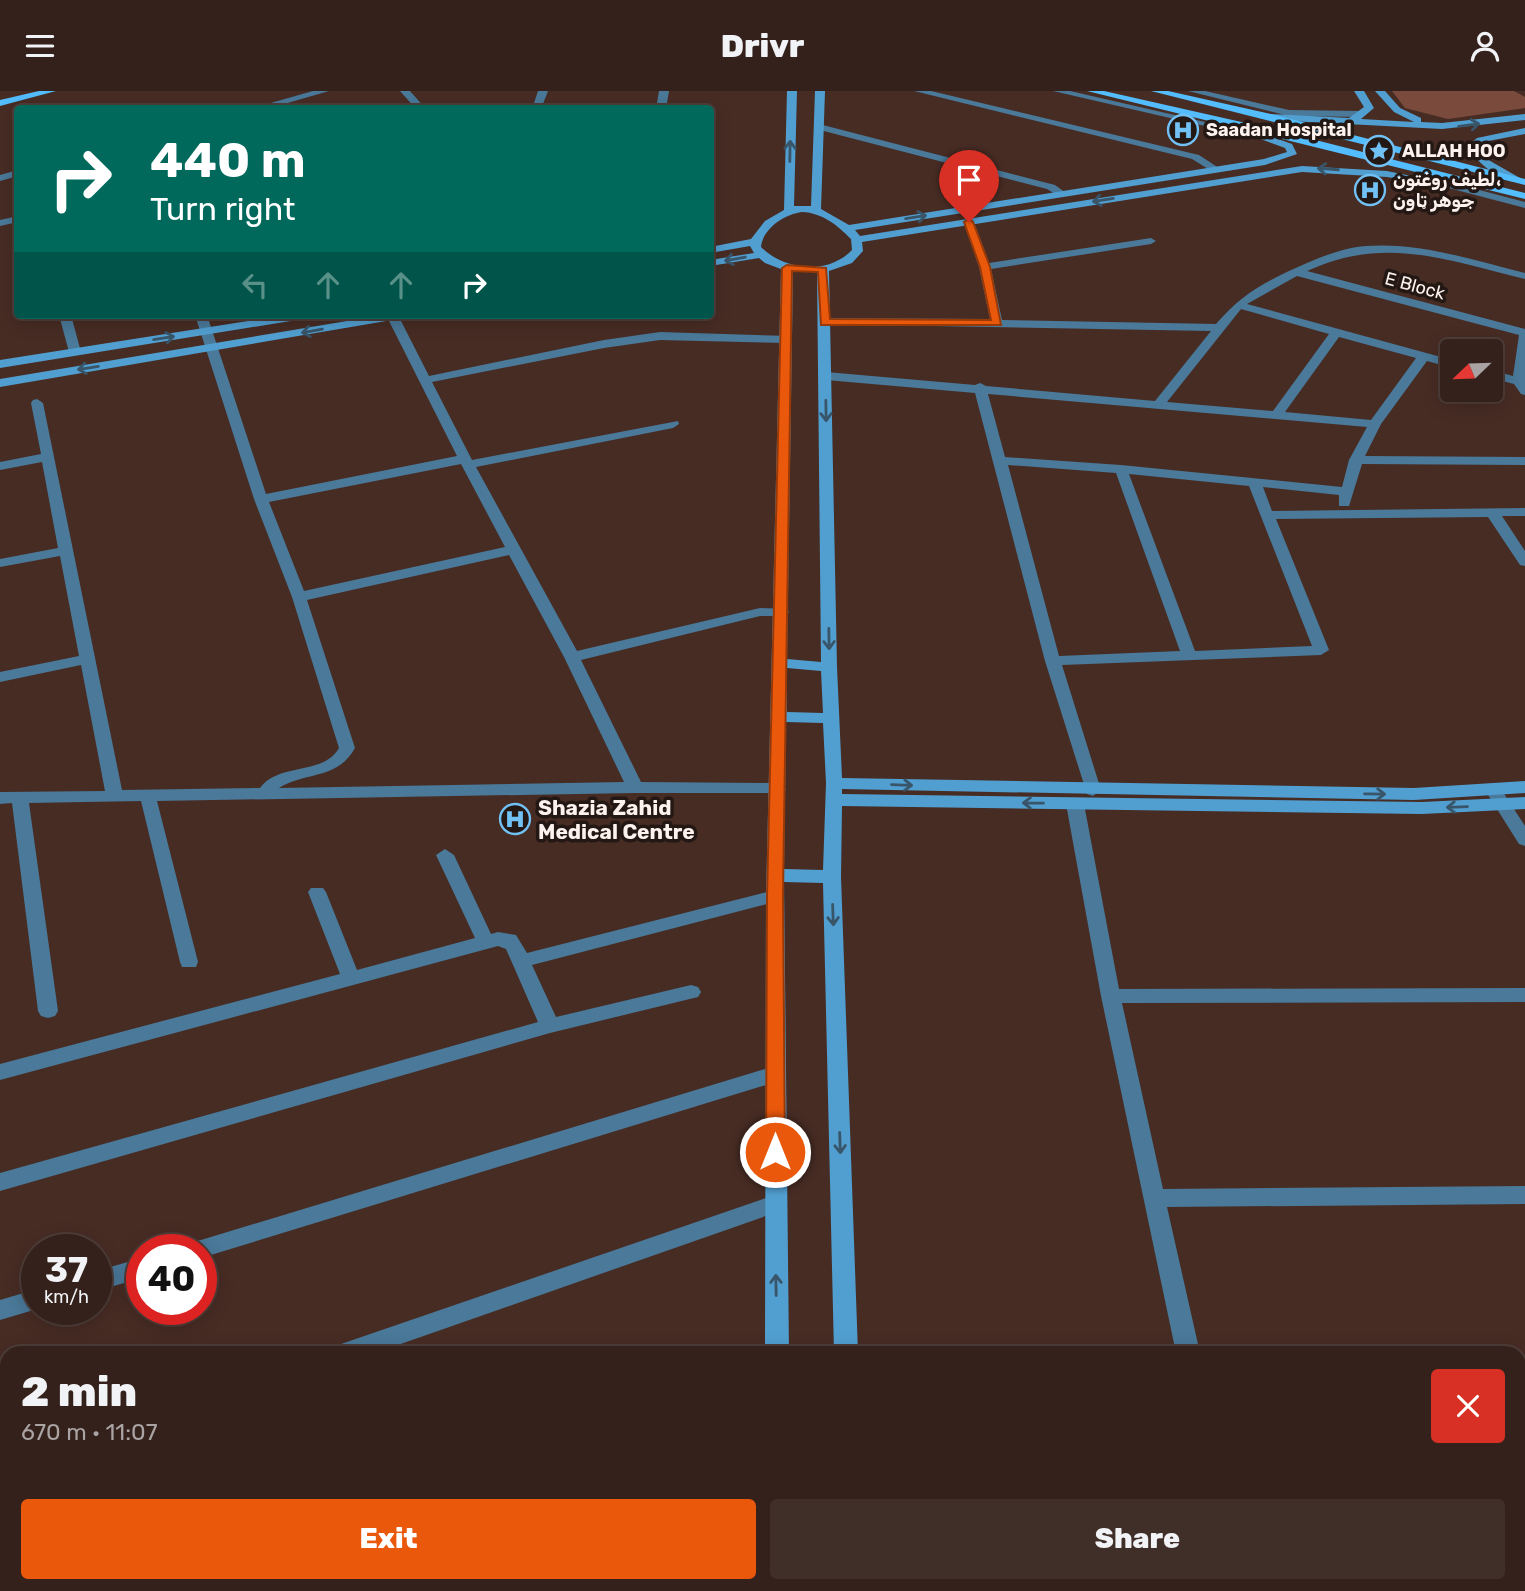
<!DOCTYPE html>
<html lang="en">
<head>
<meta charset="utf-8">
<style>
	:root { --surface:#35211b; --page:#402e28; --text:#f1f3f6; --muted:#aaa3a3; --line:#4f3e3a; --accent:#ea580c }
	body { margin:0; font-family:Rubik,Vazirmatn,sans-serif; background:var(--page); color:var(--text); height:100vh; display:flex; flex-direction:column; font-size:26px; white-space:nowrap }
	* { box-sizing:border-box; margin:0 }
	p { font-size:23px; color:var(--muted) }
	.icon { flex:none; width:38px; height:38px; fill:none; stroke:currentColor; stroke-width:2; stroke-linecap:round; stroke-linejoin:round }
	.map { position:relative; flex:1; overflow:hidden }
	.details { position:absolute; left:0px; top:1255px; width:1526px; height:247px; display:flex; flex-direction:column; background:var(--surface); border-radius:21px 21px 0 0; box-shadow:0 4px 18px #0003,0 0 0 2px var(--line) }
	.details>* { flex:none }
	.top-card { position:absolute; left:14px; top:14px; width:700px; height:214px; border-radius:7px; box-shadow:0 4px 18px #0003,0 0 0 2px var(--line); background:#00695c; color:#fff; overflow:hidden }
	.needle { width:46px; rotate:247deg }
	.controls { position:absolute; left:1440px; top:248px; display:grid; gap:14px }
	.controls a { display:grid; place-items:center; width:63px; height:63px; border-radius:7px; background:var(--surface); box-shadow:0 4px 18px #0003,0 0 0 2px var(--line); font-size:35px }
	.speed { position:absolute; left:21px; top:1143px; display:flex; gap:14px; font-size:35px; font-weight:700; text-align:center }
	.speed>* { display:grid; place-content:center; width:91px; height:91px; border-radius:50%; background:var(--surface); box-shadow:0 4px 18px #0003,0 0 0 2px var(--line); line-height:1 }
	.speed small { font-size:18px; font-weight:400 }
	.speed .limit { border:10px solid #d22; background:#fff; color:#111 }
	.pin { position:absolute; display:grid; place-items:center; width:60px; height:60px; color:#fff; margin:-72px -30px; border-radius:50% 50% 50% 0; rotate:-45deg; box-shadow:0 0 7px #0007 }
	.pin .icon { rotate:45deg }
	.me { position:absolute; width:77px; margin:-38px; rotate:0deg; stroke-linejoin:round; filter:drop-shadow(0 0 5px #0008) }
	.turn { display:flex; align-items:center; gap:24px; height:147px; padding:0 21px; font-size:32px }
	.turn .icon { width:91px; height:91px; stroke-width:2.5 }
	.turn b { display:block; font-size:49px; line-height:60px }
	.lanes { display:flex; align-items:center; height:66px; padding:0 21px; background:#0003; justify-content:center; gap:35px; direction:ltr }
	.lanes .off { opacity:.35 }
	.round { display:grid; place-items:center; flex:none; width:74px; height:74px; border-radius:7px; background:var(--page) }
	.headline { display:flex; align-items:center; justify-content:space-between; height:119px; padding:0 21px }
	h1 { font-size:42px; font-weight:800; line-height:52px }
	.cta { display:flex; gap:14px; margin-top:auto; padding:14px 21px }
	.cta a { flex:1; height:80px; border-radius:7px; background:var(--accent); color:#fff; font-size:28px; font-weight:800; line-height:80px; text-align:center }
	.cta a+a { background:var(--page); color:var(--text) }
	header { display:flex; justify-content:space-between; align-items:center; height:91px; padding:0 21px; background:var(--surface); font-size:32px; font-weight:800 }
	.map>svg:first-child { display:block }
	.green { fill:#7a4b3d }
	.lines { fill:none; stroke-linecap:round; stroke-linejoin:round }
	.street { fill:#4a7999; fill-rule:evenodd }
	.secondary { fill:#519fd1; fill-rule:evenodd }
	.primary { fill:#54bdfd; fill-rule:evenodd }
	.oneway { stroke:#385569 }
	.route { fill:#ea580c; stroke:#983908; stroke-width:2 }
	.labels { text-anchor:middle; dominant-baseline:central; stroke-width:7; stroke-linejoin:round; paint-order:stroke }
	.far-poi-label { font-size:18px; font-weight:bold; fill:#fdf2ee; stroke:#241814; text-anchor:start }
	.far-street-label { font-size:18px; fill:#fdf2ee; stroke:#241814 }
	.poi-label { font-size:21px; font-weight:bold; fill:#fdf2ee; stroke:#241814; text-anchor:start }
</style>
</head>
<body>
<header><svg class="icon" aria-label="menu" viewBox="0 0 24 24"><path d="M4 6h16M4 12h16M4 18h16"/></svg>Drivr<svg class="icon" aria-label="person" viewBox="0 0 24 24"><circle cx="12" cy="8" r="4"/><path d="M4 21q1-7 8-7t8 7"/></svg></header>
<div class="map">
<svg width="1525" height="1500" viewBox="0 0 1525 1500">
	<rect width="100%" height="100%" fill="#472c24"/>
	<polygon class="green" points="1392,0 1514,0 1525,6 1525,17 1448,28 1405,17"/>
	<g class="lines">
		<g class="street">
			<polygon points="313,0 329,0 267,18 250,18"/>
			<polygon points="400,0 410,0 426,18 416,18"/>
			<polygon points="538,0 548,0 541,18 532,18"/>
			<polygon points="659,0 669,0 666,18 656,18"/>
			<polygon points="914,0 931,0 1199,64 1222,79 1213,81 1192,68"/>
			<polygon points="1053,0 1070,0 1266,45 1261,48"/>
			<polygon points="1188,0 1205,0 1289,19 1361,20 1366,23 1361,26 1289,25"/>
			<polygon points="819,33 1055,94 1066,102 1057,104 1047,98 816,38 814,36"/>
			<polygon points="18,79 18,85 0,90 0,84"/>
			<polygon points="1445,90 1525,111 1525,117 1441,95 1440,93"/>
			<polygon points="18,125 18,131 0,135 0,129"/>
			<path d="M 965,129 L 974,131 L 989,172 L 1151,147 L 1156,150 L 1151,153 L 991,178 L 1002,229 L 1216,233 C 1238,207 1259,194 1289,180 C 1314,169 1339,157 1366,155 C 1420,151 1473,169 1525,182 L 1525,188 C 1446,169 1386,144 1307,180 L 1525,238 L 1525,304 L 1521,303 L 1514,293 L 1491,287 L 1491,279 L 1513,285 L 1519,244 L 1297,185 L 1247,213 L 1452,269 L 1452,277 L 1427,270 L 1381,333 L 1365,365 L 1525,366 L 1525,374 L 1362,373 L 1349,415 L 1339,415 L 1339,404 L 1263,396 L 1272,420 L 1525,417 L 1525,425 L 1502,425 L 1525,460 L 1525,475 L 1520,474 L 1488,426 L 1276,428 L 1329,559 L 1321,564 L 1062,574 L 1101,699 L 1093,705 L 1087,703 L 1045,570 L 975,302 L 826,289 L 820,285 L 826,281 L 975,294 L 980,292 L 986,295 L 1155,310 L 1211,240 L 821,233 L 821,229 L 825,227 L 990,228 L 979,176 L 964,131 ZM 1241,218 L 1329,243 L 1273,320 L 1167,311 ZM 1339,246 L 1416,267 L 1371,329 L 1285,321 ZM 988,303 L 1367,336 L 1349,369 L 1342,396 L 1121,374 L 1005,366 ZM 1008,374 L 1116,382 L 1180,560 L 1059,565 ZM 1129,383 L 1249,395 L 1312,555 L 1195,560 Z"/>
			<polygon points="59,224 71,224 81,261 79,264 69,261"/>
			<path d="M 195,224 L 207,224 L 266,403 L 457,365 L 387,226 L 389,224 L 399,226 L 429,285 L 604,249 L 660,241 L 790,245 L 790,251 L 786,252 L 660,249 L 604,257 L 432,291 L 472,369 L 678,330 L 679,333 L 673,337 L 476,376 L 577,560 L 760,517 L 787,518 L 789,521 L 782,525 L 760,525 L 581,569 L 641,691 L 778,692 L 786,698 L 784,702 L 635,702 L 157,710 L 198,871 L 196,876 L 182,876 L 180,871 L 141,710 L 29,712 L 58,920 L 55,925 L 48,927 L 41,925 L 38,920 L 12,712 L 0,713 L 0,701 L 105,700 L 81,574 L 0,591 L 0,581 L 79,565 L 60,465 L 0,476 L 0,468 L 58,457 L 42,371 L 0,379 L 0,371 L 41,363 L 31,312 L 33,309 L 37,308 L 43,312 L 122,699 L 260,697 C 279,671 323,685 339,657 L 292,506 L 254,408 ZM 461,373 L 505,456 L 304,500 L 269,411 ZM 509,464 L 564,566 L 624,691 L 279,697 C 307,680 337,689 355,657 L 307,509 Z"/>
			<polygon points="1493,693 1499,695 1525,735 1525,755 1519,753 1485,699"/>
			<polygon points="1075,707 1084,713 1119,898 1525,897 1525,911 1122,912 1163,1098 1525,1095 1525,1113 1167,1116 1200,1262 1176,1262 1101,905 1066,713"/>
			<polygon points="445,758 454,764 491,843 498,841 516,844 527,862 775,799 781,800 784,805 781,810 775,811 532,874 556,926 691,894 698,896 701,901 698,906 550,942 0,1100 0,1082 538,931 506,858 498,855 0,989 0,973 340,883 308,801 311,797 323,797 326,801 357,879 475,847 436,764"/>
			<polygon points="775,975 782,977 785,983 782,989 201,1167 201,1158 190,1158 193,1151 201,1149"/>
			<polygon points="775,1104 783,1107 786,1113 783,1119 375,1262 333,1262 336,1255 344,1252"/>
			<polygon points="142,1167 142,1187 96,1200 96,1180"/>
			<polygon points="37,1198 37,1218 0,1229 0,1209"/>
			<rect x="1519" y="1267" width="6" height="22"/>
			<polygon points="7,1362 7,1386 0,1388 0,1364"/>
			<polygon points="88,1494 127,1494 124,1500 86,1500"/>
			<polygon points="768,1494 794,1494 795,1500 769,1500"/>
			<polygon points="1209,1494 1235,1494 1236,1500 1210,1500"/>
		</g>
		<g class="secondary">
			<path d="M 787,0 L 797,0 L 794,115 L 811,115 L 815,0 L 825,0 L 821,118 L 849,134 L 1264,68 L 1287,61 L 1285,57 L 1258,47 L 1258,43 L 1261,42 L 1292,53 L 1297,63 L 1265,74 L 855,139 L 860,145 L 1302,75 L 1387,80 L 1450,93 L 1445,96 L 1387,86 L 1302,81 L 862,151 L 863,160 L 852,172 L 829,180 L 837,576 L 842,687 L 1414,697 L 1525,690 L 1525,702 L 1414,709 L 842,698 L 842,703 L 1422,711 L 1525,706 L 1525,718 L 1422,723 L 842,715 L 841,786 L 858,1262 L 834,1262 L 823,792 L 784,791 L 789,1262 L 765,1262 L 766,805 L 781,178 L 765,172 L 759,167 L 710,175 L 710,169 L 754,162 L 750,155 L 710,162 L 710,156 L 751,148 L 765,130 L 784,119 ZM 802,121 C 823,122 837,134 851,148 L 852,159 C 827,185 784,179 761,156 C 763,137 785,123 802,121 ZM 793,181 L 817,181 L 821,571 L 787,568 ZM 787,577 L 821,580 L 823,622 L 787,621 ZM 786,631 L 823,632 L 826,692 L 823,779 L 784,778 Z"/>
			<polygon points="1354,0 1364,0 1374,17 1361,28 1414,31 1394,21 1375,0 1385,0 1400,17 1421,27 1421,31 1442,32 1525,23 1525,29 1442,38 1271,29 1266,26 1271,23 1349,27 1364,16"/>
			<path d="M 1525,37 L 1525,43 L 1483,51 L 1477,56 L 1485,67 L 1520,87 L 1520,91 C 1500,92 1477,71 1467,56 L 1477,47 Z"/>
			<polygon points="287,224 315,224 309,227 0,277 0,269"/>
			<polygon points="383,224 410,224 404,227 0,296 0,288"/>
		</g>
		<g class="primary">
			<polygon points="39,0 56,0 0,15 0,9"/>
			<polygon points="1087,0 1104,0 1268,37 1525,102 1525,108"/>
			<polygon points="1151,0 1168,0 1271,23 1525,88 1525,94"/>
		</g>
	</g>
	<defs><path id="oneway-shaft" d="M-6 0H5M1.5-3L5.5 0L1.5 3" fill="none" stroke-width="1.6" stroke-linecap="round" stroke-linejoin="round" transform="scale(1.75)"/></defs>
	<g class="oneway">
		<use href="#oneway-shaft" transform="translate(1469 34) rotate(-7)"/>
		<use href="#oneway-shaft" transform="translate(790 60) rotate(-89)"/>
		<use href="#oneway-shaft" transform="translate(1328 78) rotate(-176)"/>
		<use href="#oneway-shaft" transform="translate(1103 109) rotate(171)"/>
		<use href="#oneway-shaft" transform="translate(916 126) rotate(-9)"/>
		<use href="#oneway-shaft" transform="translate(735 168) rotate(170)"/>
		<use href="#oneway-shaft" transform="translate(312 240) rotate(170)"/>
		<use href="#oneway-shaft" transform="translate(164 247) rotate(-9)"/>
		<use href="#oneway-shaft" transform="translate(88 277) rotate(171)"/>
		<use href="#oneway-shaft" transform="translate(826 320) rotate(89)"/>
		<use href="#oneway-shaft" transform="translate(829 548) rotate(89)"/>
		<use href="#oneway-shaft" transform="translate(902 694) rotate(2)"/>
		<use href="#oneway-shaft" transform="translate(1375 703) rotate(1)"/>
		<use href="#oneway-shaft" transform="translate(1033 712) rotate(-179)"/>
		<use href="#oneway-shaft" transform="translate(1457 716) rotate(178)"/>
		<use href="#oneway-shaft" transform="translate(833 824) rotate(88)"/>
		<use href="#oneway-shaft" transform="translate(840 1052) rotate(88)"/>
		<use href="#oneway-shaft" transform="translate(776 1194) rotate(-91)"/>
	</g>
	<polygon class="route" points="969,128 973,131 990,176 1001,234 821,234 818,181 792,180 783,805 785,1061 782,1067 775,1069 768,1067 766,1061 767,805 782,177 787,174 826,177 830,228 991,229 980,176 964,131"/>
	<defs>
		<g id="hospital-ring" transform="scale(1.575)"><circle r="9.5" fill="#241814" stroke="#72c1f5" stroke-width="1.5"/><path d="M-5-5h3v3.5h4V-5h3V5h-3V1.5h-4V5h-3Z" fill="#72c1f5"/></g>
		<g id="sight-ring" transform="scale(1.575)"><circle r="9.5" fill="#241814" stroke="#72c1f5" stroke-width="1.5"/><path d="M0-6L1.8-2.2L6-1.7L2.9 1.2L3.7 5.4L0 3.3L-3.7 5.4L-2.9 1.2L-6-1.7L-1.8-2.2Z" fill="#72c1f5"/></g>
	</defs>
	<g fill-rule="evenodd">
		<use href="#hospital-ring" x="1183" y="39"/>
		<use href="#sight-ring" x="1379" y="60"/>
		<use href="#hospital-ring" x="1370" y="99"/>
		<use href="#hospital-ring" x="515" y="728"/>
	</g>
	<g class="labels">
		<g class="far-poi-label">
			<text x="1206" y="39">Saadan Hospital</text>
			<text x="1402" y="60">ALLAH HOO</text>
			<text x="1393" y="89">لطیف روغتون،<tspan x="1393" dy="21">جوهر ټاون</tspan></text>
		</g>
		<g class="far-street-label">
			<text transform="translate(1415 195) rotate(15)">E Block</text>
		</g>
		<g class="poi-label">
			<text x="538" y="716">Shazia Zahid<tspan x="538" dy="24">Medical Centre</tspan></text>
		</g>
	</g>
</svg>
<div class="controls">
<a><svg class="needle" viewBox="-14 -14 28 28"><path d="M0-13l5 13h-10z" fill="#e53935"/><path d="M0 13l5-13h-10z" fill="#aaa3a3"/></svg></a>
</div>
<div class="speed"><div>37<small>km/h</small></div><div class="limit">40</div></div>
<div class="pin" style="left:969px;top:131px;background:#d93025"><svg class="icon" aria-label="arrive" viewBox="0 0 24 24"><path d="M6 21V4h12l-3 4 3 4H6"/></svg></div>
<svg class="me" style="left:775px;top:1061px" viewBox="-20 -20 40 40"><circle r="17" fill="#ea580c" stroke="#fff" stroke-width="3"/><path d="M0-11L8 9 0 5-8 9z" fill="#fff"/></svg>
<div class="top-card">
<div class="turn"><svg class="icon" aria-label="right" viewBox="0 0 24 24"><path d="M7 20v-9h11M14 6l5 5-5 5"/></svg><div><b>440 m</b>Turn right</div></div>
<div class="lanes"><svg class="icon off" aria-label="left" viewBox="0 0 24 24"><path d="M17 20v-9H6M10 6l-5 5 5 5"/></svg><svg class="icon off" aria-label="ahead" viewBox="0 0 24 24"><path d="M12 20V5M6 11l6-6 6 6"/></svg><svg class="icon off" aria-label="ahead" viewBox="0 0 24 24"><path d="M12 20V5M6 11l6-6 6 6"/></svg><svg class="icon" aria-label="right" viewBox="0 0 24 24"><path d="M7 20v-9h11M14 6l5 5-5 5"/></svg></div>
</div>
<section class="details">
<div class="headline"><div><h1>2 min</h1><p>670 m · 11:07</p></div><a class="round" style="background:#d93025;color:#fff"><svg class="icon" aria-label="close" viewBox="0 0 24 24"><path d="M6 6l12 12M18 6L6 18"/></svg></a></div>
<div class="cta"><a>Exit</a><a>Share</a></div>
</section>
</div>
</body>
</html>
